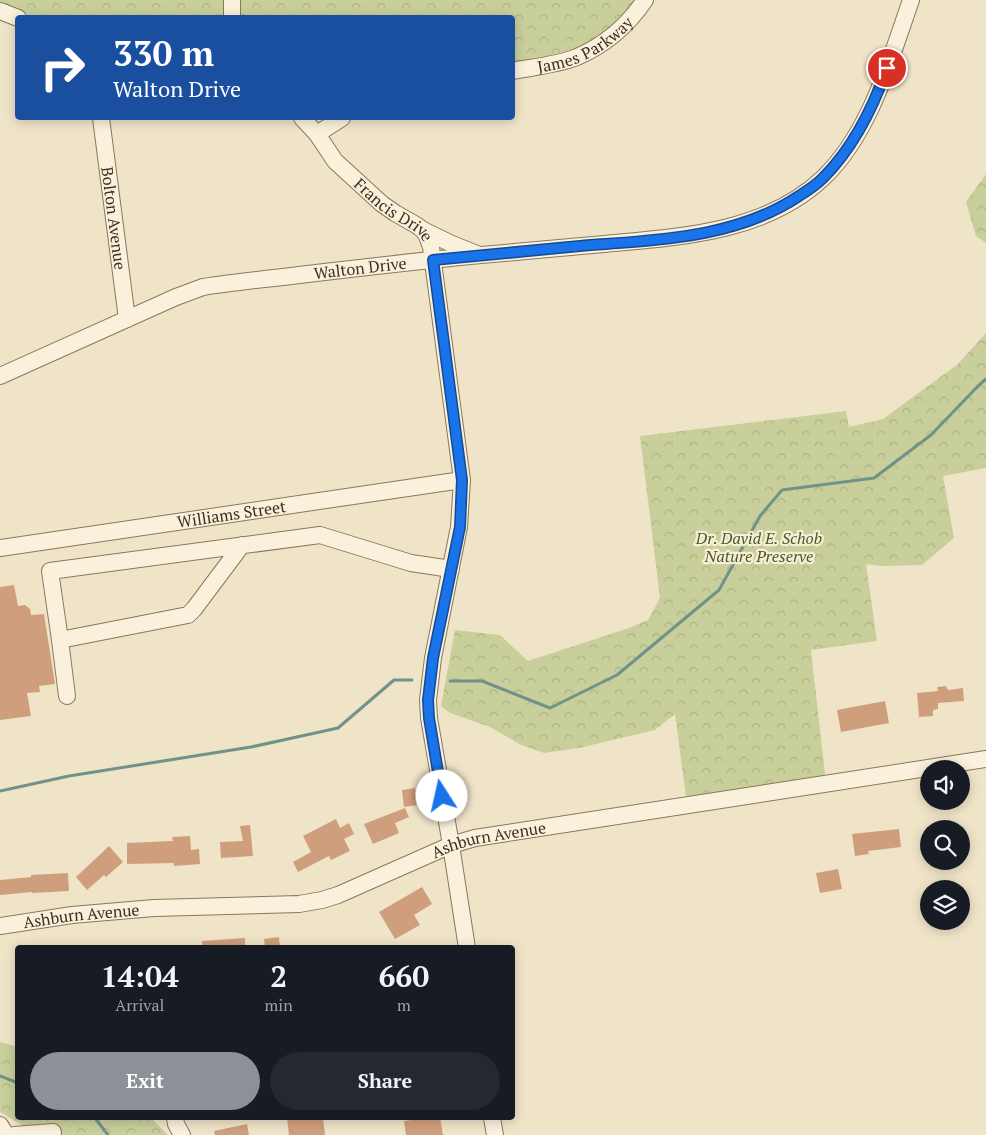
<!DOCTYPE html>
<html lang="en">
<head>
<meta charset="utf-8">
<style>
	:root { --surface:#171b24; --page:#242831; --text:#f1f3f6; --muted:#9ea1a6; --accent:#8c9099 }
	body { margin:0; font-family:"PT Serif",serif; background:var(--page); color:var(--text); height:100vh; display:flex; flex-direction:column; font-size:19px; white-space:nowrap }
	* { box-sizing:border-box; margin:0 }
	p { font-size:16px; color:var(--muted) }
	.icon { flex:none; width:28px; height:28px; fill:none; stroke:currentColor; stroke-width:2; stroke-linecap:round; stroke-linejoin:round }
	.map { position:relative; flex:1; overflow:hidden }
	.panel { position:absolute; left:15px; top:945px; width:500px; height:175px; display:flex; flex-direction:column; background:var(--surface); border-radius:5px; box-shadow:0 2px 12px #0003 }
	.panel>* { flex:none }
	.banner { position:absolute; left:15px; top:15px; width:500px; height:105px; border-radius:5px; box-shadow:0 2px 12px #0003; background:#1a4fa0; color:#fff; overflow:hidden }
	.controls { position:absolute; left:920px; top:760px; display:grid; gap:10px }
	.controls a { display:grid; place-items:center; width:50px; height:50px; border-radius:50%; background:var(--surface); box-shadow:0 2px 12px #0003; font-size:25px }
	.pin { position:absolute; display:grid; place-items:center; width:42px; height:42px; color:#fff; margin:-21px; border:2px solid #fff; border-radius:50%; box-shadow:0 1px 5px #0007 }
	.me { position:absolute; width:55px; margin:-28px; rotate:350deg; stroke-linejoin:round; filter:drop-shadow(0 0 4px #0008) }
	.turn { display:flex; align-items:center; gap:18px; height:105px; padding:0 15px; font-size:22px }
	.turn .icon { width:65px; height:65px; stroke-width:2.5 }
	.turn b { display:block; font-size:35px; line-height:42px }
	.eta { display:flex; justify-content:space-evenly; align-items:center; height:85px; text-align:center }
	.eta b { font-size:30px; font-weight:600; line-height:35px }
	.primary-button { display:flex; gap:10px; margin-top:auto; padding:10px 15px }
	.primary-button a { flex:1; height:58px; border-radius:30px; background:var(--accent); color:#fff; font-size:20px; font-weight:600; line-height:58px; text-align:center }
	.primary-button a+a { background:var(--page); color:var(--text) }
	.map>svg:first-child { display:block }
	.forest { fill:url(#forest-crowns) }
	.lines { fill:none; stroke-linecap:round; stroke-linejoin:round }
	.stream { stroke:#6f938a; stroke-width:3 }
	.building { fill:#cf9f7d }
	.minor-casing { stroke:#8d765c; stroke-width:18 }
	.minor { stroke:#faf1dc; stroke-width:16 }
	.route-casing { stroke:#114b97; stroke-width:12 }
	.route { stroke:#1a73e8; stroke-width:9 }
	.labels { text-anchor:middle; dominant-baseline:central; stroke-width:4.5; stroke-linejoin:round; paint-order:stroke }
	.street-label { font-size:16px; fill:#3d2e20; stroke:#f7eed8 }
	.park-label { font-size:16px; font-style:italic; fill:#4d5a26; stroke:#f7eed8 }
</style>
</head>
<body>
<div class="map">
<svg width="986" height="1135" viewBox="0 0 986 1135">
	<defs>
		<pattern id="forest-crowns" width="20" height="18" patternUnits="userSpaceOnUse" patternTransform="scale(1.25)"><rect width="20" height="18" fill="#c9cf9b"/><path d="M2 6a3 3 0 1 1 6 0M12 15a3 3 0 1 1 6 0" fill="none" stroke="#aeb285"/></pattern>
	</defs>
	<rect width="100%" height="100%" fill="#f0e4c8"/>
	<g class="forest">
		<polygon points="0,0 636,0 619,22 583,47 532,60 513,64 512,18 34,18 0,2"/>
		<polygon points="986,174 986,243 976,236 966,202"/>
		<polygon points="986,333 986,468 943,476 954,538 922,565 883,566 866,564 877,641 811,650 826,783 687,804 675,714 655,730 579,748 544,753 521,745 490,727 450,713 441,706 455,630 500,635 528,661 629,628 648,620 660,598 640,436 846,411 849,427 883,419 958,364"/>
		<polygon points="0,1042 17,1047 18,1118 151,1118 168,1135 39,1135 0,1112"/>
	</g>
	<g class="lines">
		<g class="stream">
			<polyline points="450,681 482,681 550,708 617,675 719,590 760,516 782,490 874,478 931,435 978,386 986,379"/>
			<polyline points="0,791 69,776 251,747 338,728 394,680 412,680"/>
			<polyline points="0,1076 18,1083"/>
			<polyline points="95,1118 108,1135"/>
		</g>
	</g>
	<g class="building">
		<polygon points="14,585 18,606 25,605 30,609 31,615 44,614 55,684 39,686 40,692 27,693 31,716 0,720 0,587"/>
		<polygon points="946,686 948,690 963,688 964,701 938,703 938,709 933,710 933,716 919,717 917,693 938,691 937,687"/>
		<polygon points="885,701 889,723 841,732 837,710"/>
		<polygon points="415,788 417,805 404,807 402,790"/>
		<polygon points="405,808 409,817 395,823 399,833 373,844 364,824"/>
		<polygon points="336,819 340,828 349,823 354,834 344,839 350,851 331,860 329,856 298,872 293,862 311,852 303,836"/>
		<polygon points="250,825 253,856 221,858 220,842 243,841 240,826"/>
		<polygon points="899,829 901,847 868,851 869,854 855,856 852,834"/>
		<polygon points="190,836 191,850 199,849 200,864 174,866 174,863 127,864 127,843 173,841 172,837"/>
		<polygon points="109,846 123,862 106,877 104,875 87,890 76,877"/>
		<polygon points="838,869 842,889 820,893 816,873"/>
		<polygon points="68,873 69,891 32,893 32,892 0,895 0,880 31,877 31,875"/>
		<polygon points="422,887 432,904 414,915 420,925 395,939 379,912"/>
		<polygon points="279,937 280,948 265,948 264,939"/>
		<polygon points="245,938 245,948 202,948 202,941"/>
		<polygon points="287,1118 323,1118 325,1135 289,1135"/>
		<polygon points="427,1118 440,1118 443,1135 406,1135 404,1121"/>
		<polygon points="247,1124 249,1135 215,1135 214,1131"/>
	</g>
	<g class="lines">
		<g class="minor-casing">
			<g id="minor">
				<polyline points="232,0 232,18"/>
				<polyline points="0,11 18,18"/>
				<path id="s1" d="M 512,71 C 534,67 557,65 577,57 C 605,45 628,25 645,0"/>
				<path id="s2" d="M 101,118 L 127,319"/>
				<path id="s3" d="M 302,118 L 317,134 L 335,161 L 382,204 L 395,213 L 416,225 L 423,230 L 427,236 L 431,247 L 462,480 L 459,527 L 433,658 L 428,700 L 429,718 L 451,845 L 467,948"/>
				<polyline points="317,134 342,118"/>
				<polyline points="423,230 452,244 477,254"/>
				<path id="s4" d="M 0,376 L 176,297 L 203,287 C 240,281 278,278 316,273 C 367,267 419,261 470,256 C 515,252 560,248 604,244 C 679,237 764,233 822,179 C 870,134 890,60 911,0"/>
				<polyline points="242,545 194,609 188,615 60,640 50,571 320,535 411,563 451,569"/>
				<path id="s5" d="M 0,548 L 462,480"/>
				<polyline points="60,640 67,696"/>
				<path id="s6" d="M 0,926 L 72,915 L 154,908 L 299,904 L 322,900 L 338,895 L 451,845 L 475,838 L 986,759"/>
				<polyline points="175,1118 176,1124 182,1135"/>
				<polyline points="492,1118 495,1135"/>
				<polyline points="0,1125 6,1135"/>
				<polyline points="14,1135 53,1132"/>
			</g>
		</g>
		<use href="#minor" class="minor"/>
	</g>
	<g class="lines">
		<g class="route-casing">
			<path id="route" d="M 442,796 L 429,718 L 428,700 L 433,658 L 460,527 L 462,480 L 433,260 C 482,255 531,251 580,246 C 654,240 735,239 799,196 C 807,191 816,185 823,178 C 854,147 873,108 887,68"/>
		</g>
		<use href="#route" class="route"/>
	</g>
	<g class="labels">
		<g class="street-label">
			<text stroke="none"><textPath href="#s1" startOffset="79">James Parkway</textPath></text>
			<text stroke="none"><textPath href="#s3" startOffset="131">Francis Drive</textPath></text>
			<text stroke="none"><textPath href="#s2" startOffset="101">Bolton Avenue</textPath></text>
			<text stroke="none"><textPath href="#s4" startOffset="380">Walton Drive</textPath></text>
			<text stroke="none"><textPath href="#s5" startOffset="234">Williams Street</textPath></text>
			<text stroke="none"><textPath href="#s6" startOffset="502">Ashburn Avenue</textPath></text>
			<text stroke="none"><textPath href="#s6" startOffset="82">Ashburn Avenue</textPath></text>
		</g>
		<g class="park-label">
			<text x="759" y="538">Dr. David E. Schob<tspan x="759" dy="18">Nature Preserve</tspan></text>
		</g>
	</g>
</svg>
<div class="controls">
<a><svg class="icon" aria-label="sound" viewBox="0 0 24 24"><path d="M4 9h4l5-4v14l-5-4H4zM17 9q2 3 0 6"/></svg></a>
<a><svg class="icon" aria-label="search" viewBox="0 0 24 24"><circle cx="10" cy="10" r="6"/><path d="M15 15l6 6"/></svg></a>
<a><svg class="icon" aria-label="layers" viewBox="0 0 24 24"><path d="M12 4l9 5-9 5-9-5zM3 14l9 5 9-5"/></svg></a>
</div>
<div class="pin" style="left:887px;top:68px;background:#d93025"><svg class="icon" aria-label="arrive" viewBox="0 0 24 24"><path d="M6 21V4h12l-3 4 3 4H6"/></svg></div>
<svg class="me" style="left:442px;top:796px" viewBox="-20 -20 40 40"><circle r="19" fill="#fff"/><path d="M0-13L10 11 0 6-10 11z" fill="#1a73e8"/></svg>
<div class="banner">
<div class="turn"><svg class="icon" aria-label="right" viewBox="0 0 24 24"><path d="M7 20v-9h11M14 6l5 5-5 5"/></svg><div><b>330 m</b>Walton Drive</div></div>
</div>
<section class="panel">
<div class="eta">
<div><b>14:04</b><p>Arrival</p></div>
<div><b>2</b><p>min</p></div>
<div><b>660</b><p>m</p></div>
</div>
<div class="primary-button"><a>Exit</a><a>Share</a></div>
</section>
</div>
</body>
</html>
